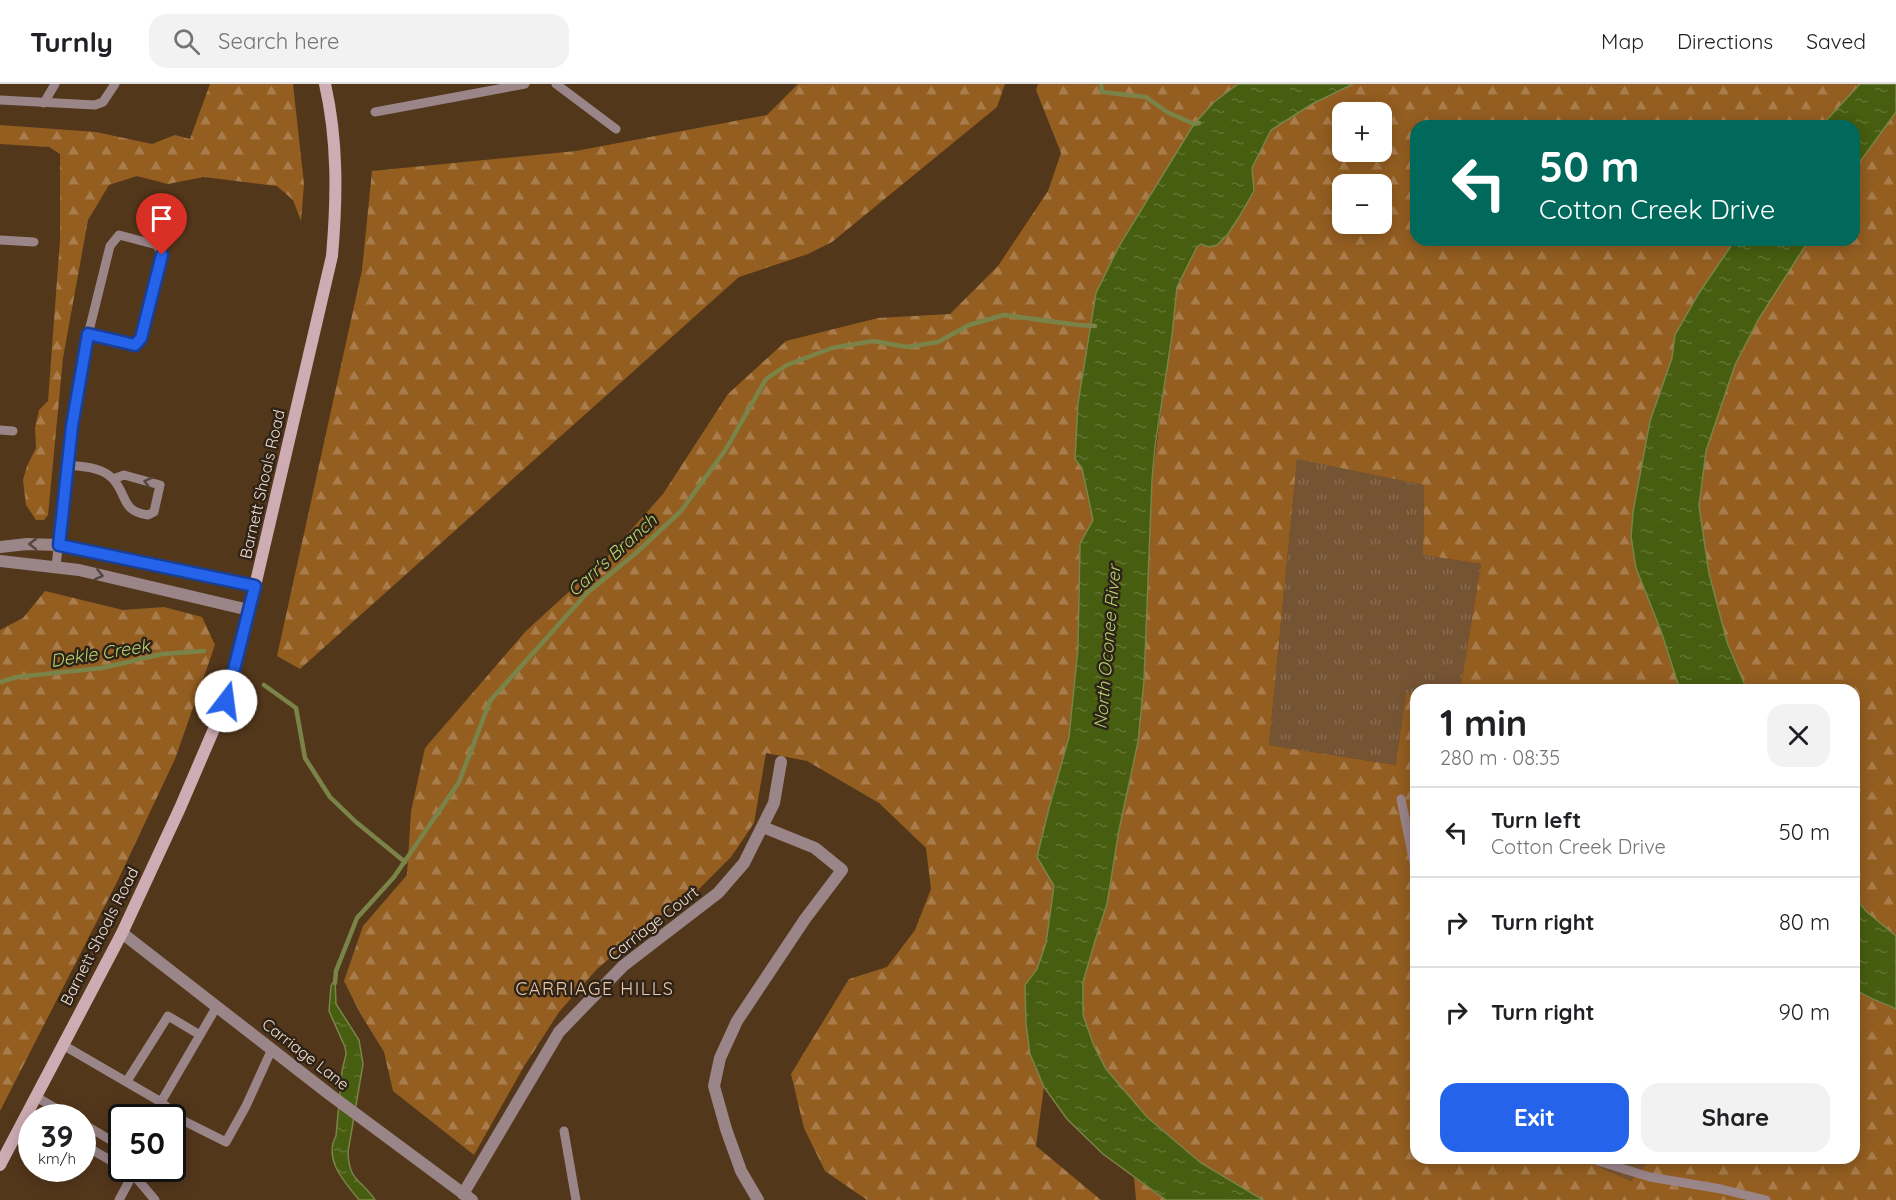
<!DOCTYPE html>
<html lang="en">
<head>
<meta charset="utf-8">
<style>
	:root { --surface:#fff; --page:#f2f2f2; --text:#202124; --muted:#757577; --line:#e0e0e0; --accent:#2563eb }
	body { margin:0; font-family:Quicksand,sans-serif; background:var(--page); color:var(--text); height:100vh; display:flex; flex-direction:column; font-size:22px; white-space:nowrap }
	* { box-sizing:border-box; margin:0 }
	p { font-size:20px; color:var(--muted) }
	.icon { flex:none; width:33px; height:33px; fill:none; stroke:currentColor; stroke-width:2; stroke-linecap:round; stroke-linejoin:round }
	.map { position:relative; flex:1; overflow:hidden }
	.details { position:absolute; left:1410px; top:600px; width:450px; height:480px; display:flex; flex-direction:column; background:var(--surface); border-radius:18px; box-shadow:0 3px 15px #0003 }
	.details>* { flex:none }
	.hud { position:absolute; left:1410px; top:36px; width:450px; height:126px; border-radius:18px; box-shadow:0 3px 15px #0003; background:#00695c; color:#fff; overflow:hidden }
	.controls { position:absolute; left:1332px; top:18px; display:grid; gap:12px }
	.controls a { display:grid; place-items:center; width:60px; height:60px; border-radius:12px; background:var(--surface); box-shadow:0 3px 15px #0003; font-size:30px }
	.speed { position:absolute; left:18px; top:1020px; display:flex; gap:12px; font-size:30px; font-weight:700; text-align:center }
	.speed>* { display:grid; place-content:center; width:78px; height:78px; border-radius:50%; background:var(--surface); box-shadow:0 3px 15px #0003; line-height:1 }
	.speed small { font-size:15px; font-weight:400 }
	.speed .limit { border:3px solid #111; border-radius:9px; background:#fff; color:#111 }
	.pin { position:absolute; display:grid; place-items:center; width:51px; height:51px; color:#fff; margin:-62px -26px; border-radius:50% 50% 50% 0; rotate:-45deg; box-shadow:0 0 6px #0007 }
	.pin .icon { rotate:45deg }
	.me { position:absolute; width:66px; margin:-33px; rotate:15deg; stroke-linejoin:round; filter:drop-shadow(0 0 4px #0008) }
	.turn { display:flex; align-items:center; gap:21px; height:126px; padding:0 30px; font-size:27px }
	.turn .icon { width:78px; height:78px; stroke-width:2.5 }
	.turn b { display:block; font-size:42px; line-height:51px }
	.round { display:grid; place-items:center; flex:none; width:63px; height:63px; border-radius:18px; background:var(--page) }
	.headline { display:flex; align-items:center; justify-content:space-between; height:102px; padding:0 30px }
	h1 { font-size:36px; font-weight:700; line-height:45px }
	.action { display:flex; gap:12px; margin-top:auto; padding:12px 30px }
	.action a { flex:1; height:69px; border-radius:18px; background:var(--accent); color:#fff; font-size:24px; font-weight:700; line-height:69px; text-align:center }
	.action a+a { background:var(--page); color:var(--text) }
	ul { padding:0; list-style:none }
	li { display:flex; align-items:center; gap:18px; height:90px; padding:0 30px; border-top:2px solid var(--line) }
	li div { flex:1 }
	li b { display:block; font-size:22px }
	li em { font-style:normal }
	header { display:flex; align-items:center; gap:36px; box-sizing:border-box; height:84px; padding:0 30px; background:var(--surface); border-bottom:2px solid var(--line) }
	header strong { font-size:28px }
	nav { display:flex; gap:33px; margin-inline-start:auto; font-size:21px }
	.search { width:420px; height:54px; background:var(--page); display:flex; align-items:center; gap:15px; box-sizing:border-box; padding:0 21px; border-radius:18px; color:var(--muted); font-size:22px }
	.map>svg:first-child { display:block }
	.grass { fill:url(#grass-tufts) }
	.forest { fill:url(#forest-firs); fill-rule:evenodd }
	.water { fill:url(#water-ripples); stroke:#7a8449; stroke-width:1.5 }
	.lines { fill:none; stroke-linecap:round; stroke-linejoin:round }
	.stream { stroke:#7a8449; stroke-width:4.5 }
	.service { stroke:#9a8589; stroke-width:9 }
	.minor { stroke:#9a8589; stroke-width:12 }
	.secondary { stroke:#cdacb3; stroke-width:12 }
	.oneway { stroke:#54453e }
	.route-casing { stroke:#184099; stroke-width:15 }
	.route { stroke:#2563eb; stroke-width:10 }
	.labels { text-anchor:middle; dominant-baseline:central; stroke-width:5; stroke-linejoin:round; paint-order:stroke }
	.street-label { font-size:16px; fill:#f0dfcf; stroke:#2f2216 }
	.water-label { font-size:18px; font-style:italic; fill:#b2d470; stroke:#2f2216 }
	.neighbourhood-label { font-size:18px; letter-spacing:1.5px; fill:#ebc8a9; stroke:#2f2216 }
</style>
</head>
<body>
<header>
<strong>Turnly</strong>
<div class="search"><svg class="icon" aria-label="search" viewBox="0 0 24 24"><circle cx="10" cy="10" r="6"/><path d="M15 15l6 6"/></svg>Search here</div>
<nav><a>Map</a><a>Directions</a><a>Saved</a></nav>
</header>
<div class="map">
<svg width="1896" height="1116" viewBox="0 0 1896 1116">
	<defs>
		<pattern id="grass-tufts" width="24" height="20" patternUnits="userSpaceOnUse" patternTransform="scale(1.5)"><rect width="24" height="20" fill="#755434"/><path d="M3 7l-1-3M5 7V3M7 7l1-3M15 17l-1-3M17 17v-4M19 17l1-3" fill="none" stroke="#896c50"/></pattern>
		<pattern id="forest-firs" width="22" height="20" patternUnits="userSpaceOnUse" patternTransform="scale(1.5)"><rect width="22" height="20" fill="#945e21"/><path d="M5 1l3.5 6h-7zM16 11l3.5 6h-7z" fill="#a87c4b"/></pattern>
		<pattern id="water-ripples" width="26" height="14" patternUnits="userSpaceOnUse" patternTransform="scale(1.5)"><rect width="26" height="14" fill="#475d0f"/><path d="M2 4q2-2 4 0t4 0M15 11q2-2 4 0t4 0" fill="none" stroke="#627431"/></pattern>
	</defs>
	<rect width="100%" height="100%" fill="#53371b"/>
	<g class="grass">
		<polygon points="1297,374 1424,401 1423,471 1481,480 1460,606 1416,606 1416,610 1406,609 1397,681 1269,661"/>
		<polygon points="1580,1074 1652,1074 1631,1097"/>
	</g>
	<g class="forest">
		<polygon points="210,0 293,0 304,100 301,137 293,116 277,102 204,93 168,100 137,92 109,101 88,136 63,274 48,431 44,436 36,436 26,421 23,396 27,382 36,364 35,344 39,326 48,317 60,156 60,70 49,63 0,60 0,41 96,48 152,60 175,51 190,55"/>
		<polygon points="798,0 1005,0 997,23 832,158 808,170 739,193 300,585 277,572 362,186 372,87 576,67 767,31"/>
		<polygon points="1038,0 1238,0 1214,18 1201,32 1119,162 1096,209 1078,319 1075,375 1082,383 1093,436 1080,460 1078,564 1069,653 1049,724 1038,773 1054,802 1050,835 1045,862 1037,885 1025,901 1026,940 1030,970 1044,1003 1036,1062 1101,1116 867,1116 825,1087 804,1044 791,990 849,895 887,883 915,846 931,805 926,764 879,719 807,677 766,669 754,739 731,773 696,808 653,837 597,885 559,928 523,984 474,1071 393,1007 384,968 360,929 344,897 363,842 407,791 411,727 425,664 526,547 607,473 663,410 728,310 786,257 878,234 950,230 998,182 1048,107 1061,69 1036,6"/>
		<path d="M 1353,0 L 1860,0 L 1821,42 L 1416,42 L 1416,156 L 1735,156 L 1699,209 L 1675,251 L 1672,274 L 1650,337 L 1633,428 L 1631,453 L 1636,484 L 1661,547 L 1680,606 L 1460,606 L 1481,480 L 1423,471 L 1424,401 L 1297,375 L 1269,661 L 1396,681 L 1406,609 L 1416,610 L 1416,1074 L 1580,1074 L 1631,1097 L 1652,1074 L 1854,1074 L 1854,904 C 1865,914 1883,918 1896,925 L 1896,1116 L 1263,1116 L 1201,1079 L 1147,1033 L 1123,1007 L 1106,985 L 1094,962 L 1083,931 L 1083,898 L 1095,857 L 1107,820 L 1119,746 L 1138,658 L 1144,597 L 1152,396 L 1177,203 L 1197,163 L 1228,150 L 1239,133 L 1254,107 L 1252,84 L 1271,46 L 1312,20 ZM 1342,28 L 1382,28 L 1382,68 L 1342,68 ZM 1342,100 L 1382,100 L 1382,140 L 1342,140 Z"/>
		<polygon points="1896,28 1896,852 1867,828 1854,813 1854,606 1747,606 1727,558 1709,489 1699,422 1706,367 1735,281 1758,236 1809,156 1854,156 1854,86"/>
		<polygon points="45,507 123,526 164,523 202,533 215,561 175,675 118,796 0,1027 0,546 23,534"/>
		<polygon points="1134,1093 1163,1114 1166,1116 1136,1116"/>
	</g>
	<g class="water">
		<polygon points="1238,0 1353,0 1312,20 1271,46 1252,84 1254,107 1239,133 1228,150 1217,161 1209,163 1201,160 1197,163 1177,203 1172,251 1155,362 1152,396 1144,597 1138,658 1119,746 1107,820 1095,857 1083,898 1083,931 1094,962 1106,985 1147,1033 1201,1079 1263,1116 1166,1116 1103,1070 1067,1035 1044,1003 1030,970 1026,940 1025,901 1037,885 1046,859 1054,802 1037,773 1049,724 1069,653 1078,564 1080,460 1093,436 1082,384 1075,375 1078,319 1096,209 1119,162 1194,40 1214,18"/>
		<polygon points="1860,0 1896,0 1896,28 1854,86 1854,42 1821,42"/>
		<polygon points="1735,156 1809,156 1758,236 1735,281 1706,367 1699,422 1709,489 1727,558 1747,606 1680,606 1661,547 1636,484 1631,453 1633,428 1650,337 1672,274 1675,251 1699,209"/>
		<path d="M 1854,813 L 1867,828 L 1896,852 L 1896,925 C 1883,918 1865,914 1854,904 Z"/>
		<path d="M 335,895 L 336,920 L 359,956 L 363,980 L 348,1068 C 349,1098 361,1095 375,1116 L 359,1116 C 345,1098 323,1076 336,1052 L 342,987 L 346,970 L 345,963 L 329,927 L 331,902 Z"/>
	</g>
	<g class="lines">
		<g class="stream">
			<polyline points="1101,0 1102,8 1146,13 1167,28 1194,40 1199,39"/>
			<polyline points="0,598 17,593 102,584 162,570 204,567"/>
			<polyline points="264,601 296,624 305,674 330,713 356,738 405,778"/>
			<polyline points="335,899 336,887 357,834 394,793 459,698 490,617 587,509 636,469 681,427 726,365 766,295 787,281 832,264 873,257 907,263 938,258 969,241 1004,231 1078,241 1095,242"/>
		</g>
		<g class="service">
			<polyline points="556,0 616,45"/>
			<polyline points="0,16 95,21 103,18 115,0"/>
			<polyline points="44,19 55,0"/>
			<polyline points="375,28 525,0"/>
			<polyline points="0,156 34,158"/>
			<polyline points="0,346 13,347"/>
			<path d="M 68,381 C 84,383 102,383 113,395 C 128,412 121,427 148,431 L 154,428 L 160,401 L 124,391 L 113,395"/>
			<polyline points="56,482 72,342 88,251 110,162 119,151 157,161 162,171 141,254 135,261 88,251"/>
			<polyline points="1401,715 1416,789"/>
			<polyline points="63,961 161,1018 217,922"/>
			<polyline points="127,997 168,932 200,951"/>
			<polyline points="36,1013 73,1034"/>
			<polyline points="161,1018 182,1036 226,1058 246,1022 272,965"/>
			<polyline points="82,1039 122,1063"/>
			<polyline points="564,1047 576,1116"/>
			<polyline points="82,1060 122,1083"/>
			<polyline points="1595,1074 1598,1077 1650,1093 1721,1105 1766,1116"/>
			<polyline points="124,1084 133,1090 155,1116"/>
			<polyline points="119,1116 133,1090 132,1086"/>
		</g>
		<g class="minor">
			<polyline points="0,463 27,460 59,461 255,502"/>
			<polyline points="0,477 79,486 249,526"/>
			<polyline points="122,849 329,1010 472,1116"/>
			<polyline points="463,1110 559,948 623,882 718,809 744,779 774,719 781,678"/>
			<polyline points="758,1116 741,1087 726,1045 714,1002 720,974 737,937 805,835 842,786 815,764 763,743"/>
		</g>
		<path class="secondary" d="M 0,1081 L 122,849 L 180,724 L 226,617 L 255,502 L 332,172 C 337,114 338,57 325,0"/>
	</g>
	<defs><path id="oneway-chevron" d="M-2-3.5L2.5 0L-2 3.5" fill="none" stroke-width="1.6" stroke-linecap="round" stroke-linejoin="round" transform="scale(1.5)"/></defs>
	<g class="oneway">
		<use href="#oneway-chevron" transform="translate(148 398) rotate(-165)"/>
		<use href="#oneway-chevron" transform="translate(33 460) rotate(-180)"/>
		<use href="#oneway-chevron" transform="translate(99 491) rotate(13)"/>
	</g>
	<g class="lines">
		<g class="route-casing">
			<polyline id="route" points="162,171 141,254 135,261 88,250 72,342 59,461 255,502 226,617"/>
		</g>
		<use href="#route" class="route"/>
	</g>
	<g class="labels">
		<g class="street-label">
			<text transform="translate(262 400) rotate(-77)">Barnett Shoals Road</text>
			<text transform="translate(653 839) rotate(-38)">Carriage Court</text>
			<text transform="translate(99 852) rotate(-63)">Barnett Shoals Road</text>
			<text transform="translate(306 970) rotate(38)">Carriage Lane</text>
		</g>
		<g class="water-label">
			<text transform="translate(612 471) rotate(-42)">Carr's Branch</text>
			<text transform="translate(1107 563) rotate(-85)">North Oconee River</text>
			<text transform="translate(100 569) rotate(-9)">Dekle Creek</text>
		</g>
		<g class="neighbourhood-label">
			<text x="595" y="904">CARRIAGE HILLS</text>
		</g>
	</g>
</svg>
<div class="controls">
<a>+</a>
<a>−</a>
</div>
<div class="speed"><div>39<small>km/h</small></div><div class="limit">50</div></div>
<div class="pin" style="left:162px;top:171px;background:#d93025"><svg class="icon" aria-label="arrive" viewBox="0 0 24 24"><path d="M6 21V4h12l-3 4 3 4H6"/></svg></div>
<svg class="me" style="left:226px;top:617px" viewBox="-20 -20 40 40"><circle r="19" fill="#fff"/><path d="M0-13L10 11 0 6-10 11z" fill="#2563eb"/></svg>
<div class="hud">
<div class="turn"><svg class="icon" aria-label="left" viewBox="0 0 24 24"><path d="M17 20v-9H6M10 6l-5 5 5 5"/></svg><div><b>50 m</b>Cotton Creek Drive</div></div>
</div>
<section class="details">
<div class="headline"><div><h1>1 min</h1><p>280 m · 08:35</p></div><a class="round"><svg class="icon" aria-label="close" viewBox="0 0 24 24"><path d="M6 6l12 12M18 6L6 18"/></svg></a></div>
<ul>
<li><svg class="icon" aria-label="left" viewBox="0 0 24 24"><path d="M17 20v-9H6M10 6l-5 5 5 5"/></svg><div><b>Turn left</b><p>Cotton Creek Drive</p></div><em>50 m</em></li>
<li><svg class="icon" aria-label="right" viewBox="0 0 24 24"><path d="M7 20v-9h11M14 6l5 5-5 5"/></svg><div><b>Turn right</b></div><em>80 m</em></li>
<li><svg class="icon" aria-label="right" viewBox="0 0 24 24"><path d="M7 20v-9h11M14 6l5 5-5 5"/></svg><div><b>Turn right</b></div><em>90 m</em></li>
</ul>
<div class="action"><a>Exit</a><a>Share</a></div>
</section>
</div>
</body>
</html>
